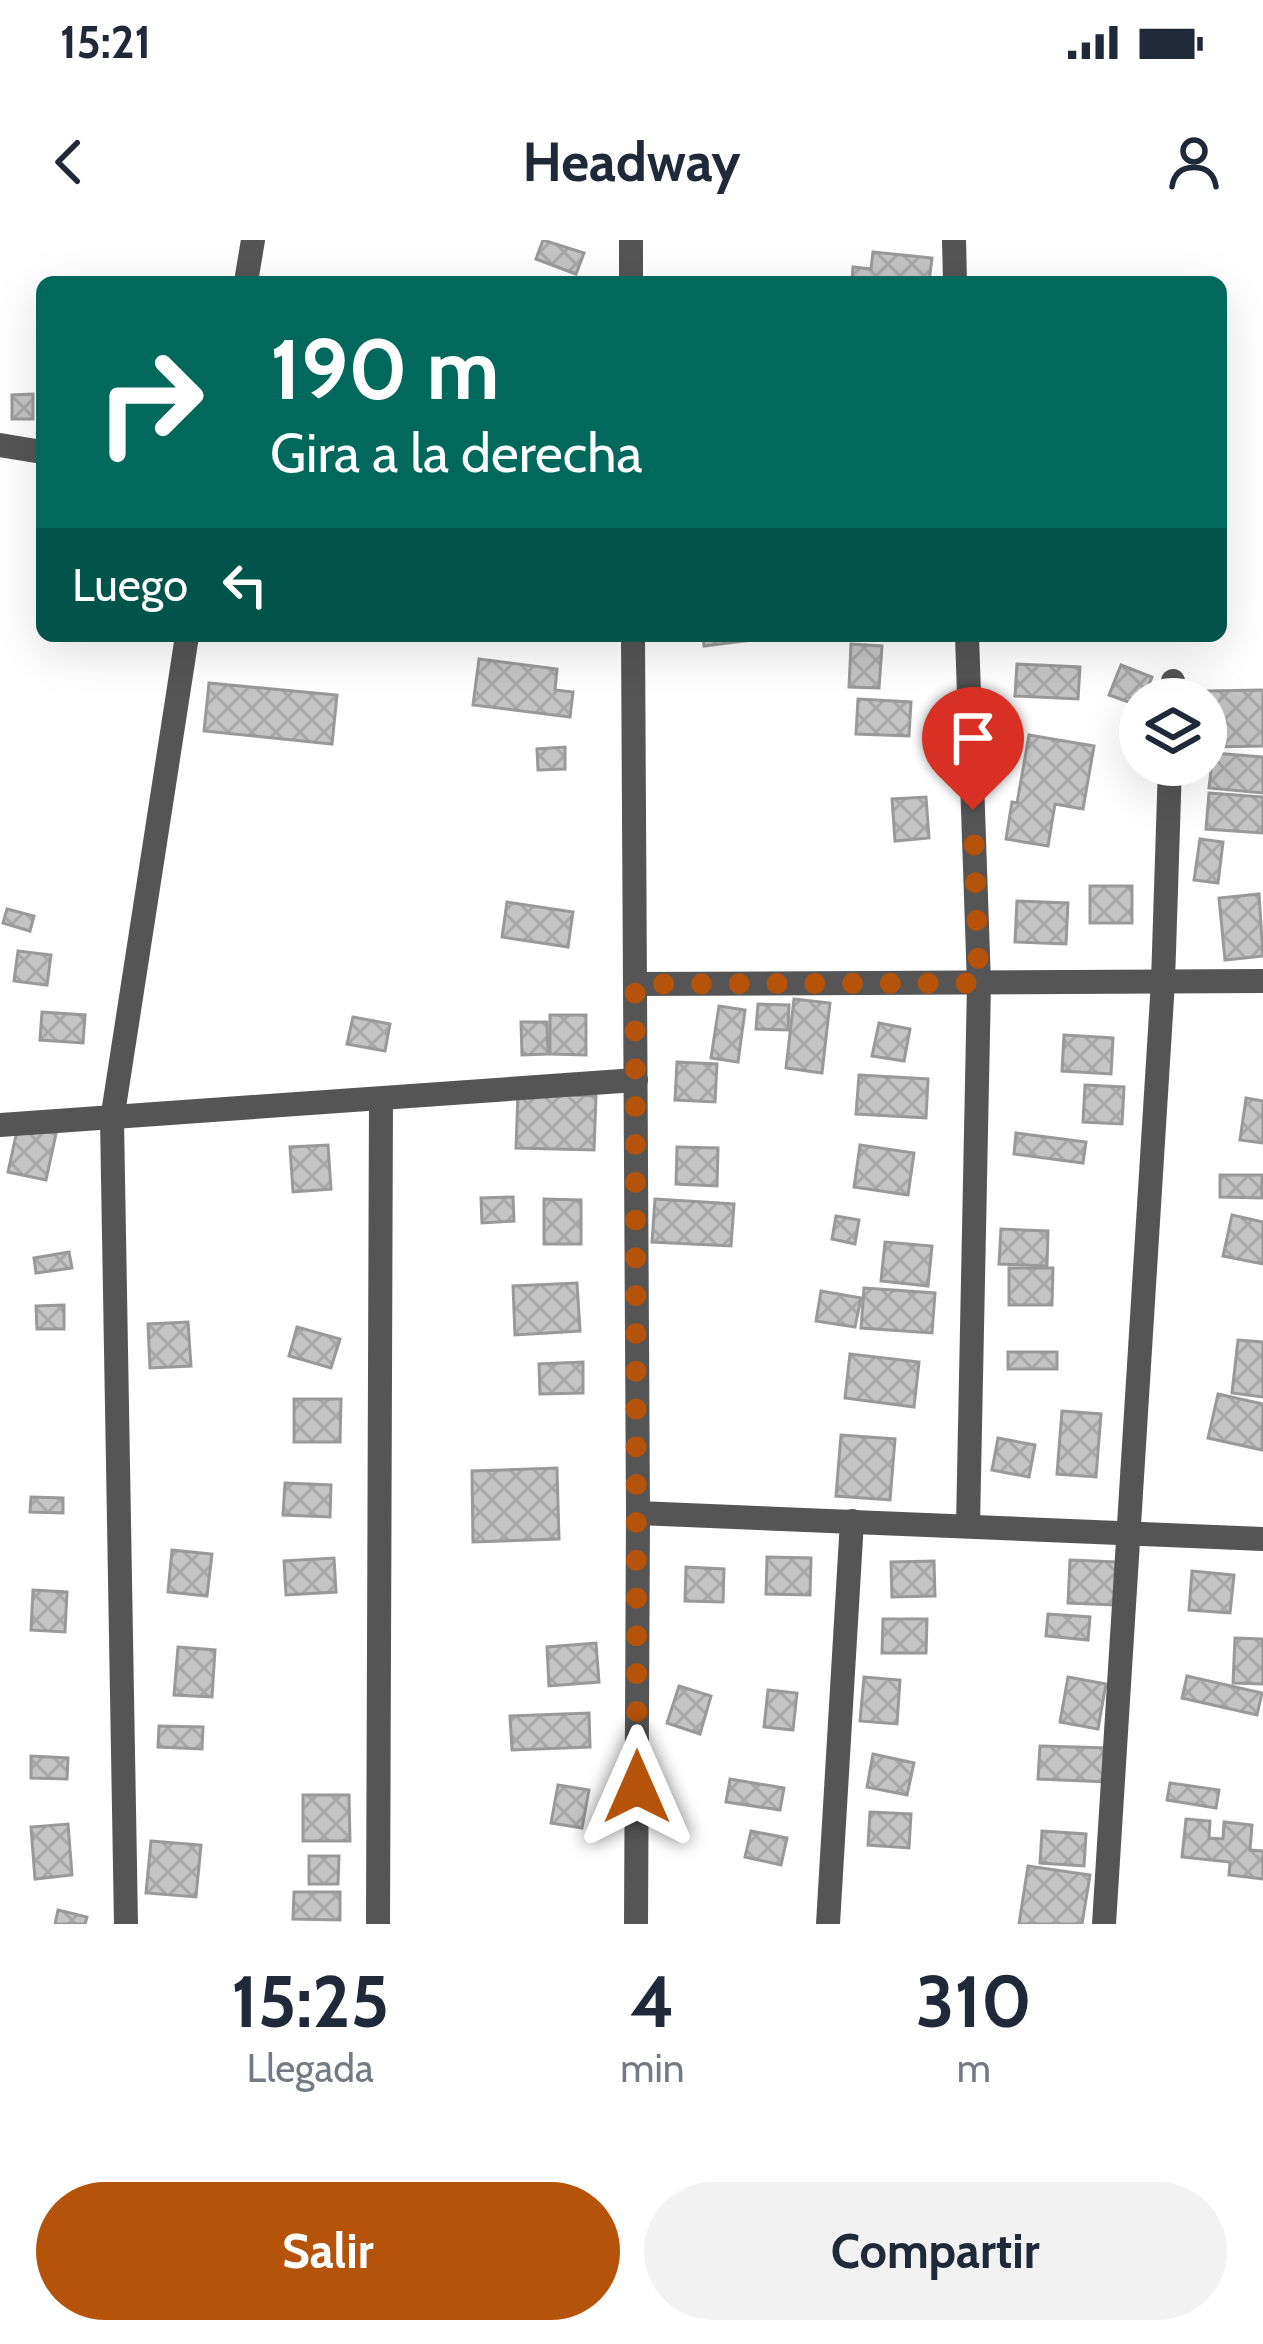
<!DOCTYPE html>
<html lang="es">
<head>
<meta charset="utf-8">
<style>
	:root { --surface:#fff; --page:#f2f2f3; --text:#1f2937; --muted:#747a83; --accent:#b45309 }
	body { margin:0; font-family:Cabin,sans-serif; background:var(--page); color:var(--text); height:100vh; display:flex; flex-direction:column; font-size:45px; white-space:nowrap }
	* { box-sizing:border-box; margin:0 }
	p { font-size:39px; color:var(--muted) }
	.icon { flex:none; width:66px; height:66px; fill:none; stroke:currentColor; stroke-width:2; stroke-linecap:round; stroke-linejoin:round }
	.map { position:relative; height:1684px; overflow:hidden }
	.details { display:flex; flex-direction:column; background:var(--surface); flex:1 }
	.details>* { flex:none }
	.banner { position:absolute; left:36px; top:36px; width:1191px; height:366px; border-radius:18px; box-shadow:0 12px 48px #0002; background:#00695c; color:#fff; overflow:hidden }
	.tools { position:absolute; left:1119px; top:438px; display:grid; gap:24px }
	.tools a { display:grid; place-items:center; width:108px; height:108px; border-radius:50%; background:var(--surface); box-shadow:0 12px 48px #0002; font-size:60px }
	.pin { position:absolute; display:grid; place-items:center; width:102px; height:102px; color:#fff; margin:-123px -51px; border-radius:50% 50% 50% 0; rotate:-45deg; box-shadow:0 0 12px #0007 }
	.pin .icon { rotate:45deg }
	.me { position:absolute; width:132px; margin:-66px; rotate:0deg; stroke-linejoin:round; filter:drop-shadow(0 0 9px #0008) }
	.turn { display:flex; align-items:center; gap:42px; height:252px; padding:0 36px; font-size:54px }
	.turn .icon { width:156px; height:156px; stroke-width:2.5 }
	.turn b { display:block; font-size:84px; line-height:102px }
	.then { display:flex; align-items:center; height:114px; padding:0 36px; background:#0003; gap:24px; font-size:45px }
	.eta { display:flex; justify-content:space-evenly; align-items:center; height:204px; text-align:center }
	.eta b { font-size:72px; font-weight:700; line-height:84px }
	.cta { display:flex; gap:24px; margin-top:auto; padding:24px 36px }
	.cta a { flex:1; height:138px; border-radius:72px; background:var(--accent); color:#fff; font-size:48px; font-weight:700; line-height:138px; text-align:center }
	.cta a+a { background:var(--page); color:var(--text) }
	.status { display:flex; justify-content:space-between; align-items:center; height:84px; padding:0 60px; background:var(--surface); direction:ltr }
	.status svg { height:33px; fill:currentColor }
	header { display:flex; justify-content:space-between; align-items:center; height:156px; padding:0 36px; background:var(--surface); font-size:54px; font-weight:700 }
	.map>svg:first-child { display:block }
	.building { fill:url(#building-cross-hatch); stroke:#999; stroke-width:3 }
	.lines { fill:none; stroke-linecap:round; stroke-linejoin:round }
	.minor { stroke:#555; stroke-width:24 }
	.route { stroke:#b45309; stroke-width:21; stroke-dasharray:0 37.8 }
</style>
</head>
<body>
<div class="status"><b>15:21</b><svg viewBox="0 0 49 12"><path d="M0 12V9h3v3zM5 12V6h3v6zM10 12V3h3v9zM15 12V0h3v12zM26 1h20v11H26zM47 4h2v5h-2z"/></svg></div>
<header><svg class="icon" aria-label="back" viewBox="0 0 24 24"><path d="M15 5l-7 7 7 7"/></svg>Headway<svg class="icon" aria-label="person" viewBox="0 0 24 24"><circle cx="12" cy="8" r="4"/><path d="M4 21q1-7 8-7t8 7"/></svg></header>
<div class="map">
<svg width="1263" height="1684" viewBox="0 0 1263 1684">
	<defs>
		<pattern id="building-cross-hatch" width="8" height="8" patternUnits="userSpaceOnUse" patternTransform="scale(3)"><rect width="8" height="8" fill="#c4c4c4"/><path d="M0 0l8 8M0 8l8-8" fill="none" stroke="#a7a7a7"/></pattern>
	</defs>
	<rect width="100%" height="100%" fill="#fff"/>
	<g class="building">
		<polygon points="543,0 584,13 576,34 536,19"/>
		<polygon points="873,12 932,18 929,42 852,42 853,27 871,29"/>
		<polygon points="33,154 33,179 12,179 12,155"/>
		<polygon points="703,396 759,396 760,399 704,406"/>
		<polygon points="851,404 882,406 879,448 849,447"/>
		<polygon points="479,419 557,429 555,450 573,452 570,477 473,465"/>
		<polygon points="1017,424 1080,427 1078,459 1015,456"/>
		<polygon points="1121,425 1152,437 1140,466 1109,455"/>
		<polygon points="209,443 337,455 332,504 204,491"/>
		<polygon points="1263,450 1263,506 1208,507 1207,451"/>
		<polygon points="858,459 911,462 909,496 856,494"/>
		<polygon points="1029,495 1094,506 1083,569 1055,564 1048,606 1006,599 1012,562 1017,563"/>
		<polygon points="565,507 565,529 538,530 537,509"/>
		<polygon points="1213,513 1263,517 1263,553 1209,548"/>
		<polygon points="1209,553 1263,557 1263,593 1206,589"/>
		<polygon points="926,557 929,598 895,601 892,559"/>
		<polygon points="1200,599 1223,602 1218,643 1194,640"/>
		<rect x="1090" y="646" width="42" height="37"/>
		<polygon points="1259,654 1263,716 1225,720 1219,658"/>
		<polygon points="1017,661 1068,663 1066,704 1015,702"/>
		<polygon points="507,662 573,672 568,707 502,697"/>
		<polygon points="7,669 34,676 30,691 3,683"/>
		<polygon points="18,711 51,715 47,745 14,741"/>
		<polygon points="794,759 830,763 822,833 786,828"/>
		<polygon points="758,764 789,765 788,790 756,789"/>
		<polygon points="719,766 745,770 738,822 711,818"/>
		<polygon points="42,772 85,775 83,803 40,800"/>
		<polygon points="550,775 586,775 586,815 550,814"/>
		<polygon points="353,777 390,784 385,811 347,804"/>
		<polygon points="521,782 547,782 548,814 522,815"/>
		<polygon points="879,783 910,789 904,821 872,816"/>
		<polygon points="1064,795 1113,798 1111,834 1062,831"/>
		<polygon points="677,822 717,824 715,862 675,860"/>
		<polygon points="859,835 928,839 926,878 856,874"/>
		<polygon points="1085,845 1124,847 1122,884 1083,882"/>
		<polygon points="518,853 596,856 594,910 516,908"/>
		<polygon points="1246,858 1263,861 1263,903 1240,900"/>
		<polygon points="18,886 56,894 46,940 8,932"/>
		<polygon points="1016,893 1086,902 1083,923 1014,914"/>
		<polygon points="328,905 331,949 293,952 290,907"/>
		<polygon points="860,905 914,913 908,955 854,947"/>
		<polygon points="677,907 718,908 717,946 676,944"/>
		<polygon points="1220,935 1262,935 1262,958 1220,957"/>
		<polygon points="513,957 514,981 482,983 481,958"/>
		<polygon points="544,959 581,960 581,1004 544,1004"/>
		<polygon points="655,959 734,964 731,1006 652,1002"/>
		<polygon points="1232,975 1263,982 1263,1024 1223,1016"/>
		<polygon points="836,976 859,980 855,1004 832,999"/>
		<polygon points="1001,989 1048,991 1047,1026 999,1024"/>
		<polygon points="885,1002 932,1006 928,1046 881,1041"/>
		<polygon points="69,1012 72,1028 36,1033 34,1018"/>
		<polygon points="1009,1028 1053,1028 1052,1065 1009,1065"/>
		<polygon points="577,1043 580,1091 515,1095 513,1046"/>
		<polygon points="864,1048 935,1053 932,1093 861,1088"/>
		<polygon points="821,1051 861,1058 855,1087 816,1081"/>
		<polygon points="64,1065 64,1089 37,1089 36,1066"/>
		<polygon points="188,1082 191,1126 150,1128 148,1084"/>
		<polygon points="297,1087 340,1099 331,1128 289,1116"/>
		<polygon points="1238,1100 1263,1102 1263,1157 1232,1153"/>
		<rect x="1008" y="1112" width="49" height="17"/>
		<polygon points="850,1114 919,1122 914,1167 845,1158"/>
		<polygon points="583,1122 583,1153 540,1154 539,1124"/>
		<polygon points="1218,1154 1263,1164 1262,1210 1208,1198"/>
		<polygon points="294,1159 341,1159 340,1202 294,1202"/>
		<polygon points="1062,1171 1101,1174 1096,1237 1057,1234"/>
		<polygon points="841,1195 895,1199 890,1260 836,1256"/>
		<polygon points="998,1198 1035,1205 1029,1237 992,1230"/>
		<polygon points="557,1228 559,1299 473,1302 472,1231"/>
		<polygon points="285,1243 331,1245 330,1277 283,1275"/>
		<polygon points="31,1257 63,1258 63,1273 30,1272"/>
		<polygon points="172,1310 212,1314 207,1356 168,1352"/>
		<polygon points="767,1317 811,1318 810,1355 766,1354"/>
		<polygon points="334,1318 336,1352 286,1355 284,1321"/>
		<polygon points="1070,1320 1116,1322 1114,1365 1068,1363"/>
		<polygon points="934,1321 935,1356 892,1357 891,1322"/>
		<polygon points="686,1327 724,1329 723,1362 685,1361"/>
		<polygon points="1192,1331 1234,1335 1230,1373 1189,1370"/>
		<polygon points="33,1350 67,1352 65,1392 31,1390"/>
		<polygon points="1048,1374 1090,1377 1088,1400 1046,1396"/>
		<polygon points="883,1379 927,1379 926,1413 882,1413"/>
		<polygon points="1235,1398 1263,1399 1263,1444 1233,1443"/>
		<polygon points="596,1403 599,1442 549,1446 547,1407"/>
		<polygon points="178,1407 215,1410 212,1457 174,1455"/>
		<polygon points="1187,1436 1262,1453 1257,1475 1182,1458"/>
		<polygon points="864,1437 900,1440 897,1484 860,1481"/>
		<polygon points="1068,1437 1106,1444 1098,1489 1060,1482"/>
		<polygon points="679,1446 711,1456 700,1494 667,1483"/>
		<polygon points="768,1450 797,1453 793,1490 764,1487"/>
		<polygon points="589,1473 590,1507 512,1510 510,1476"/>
		<polygon points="159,1486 203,1487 202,1509 158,1507"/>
		<polygon points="1040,1506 1109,1508 1108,1542 1038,1539"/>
		<polygon points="873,1514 914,1523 907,1555 867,1547"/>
		<polygon points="31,1516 68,1518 67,1539 31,1538"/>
		<polygon points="730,1539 784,1548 780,1570 726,1562"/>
		<polygon points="1170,1543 1219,1550 1216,1568 1167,1560"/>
		<polygon points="558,1545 589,1550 582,1588 551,1583"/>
		<polygon points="303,1555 349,1555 350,1601 303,1601"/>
		<polygon points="870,1572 911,1574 909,1608 868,1605"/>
		<polygon points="1186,1579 1210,1581 1209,1598 1223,1599 1224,1582 1252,1585 1250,1610 1263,1611 1263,1639 1229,1635 1230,1622 1182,1617"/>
		<polygon points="68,1584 72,1635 35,1639 31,1587"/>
		<polygon points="751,1591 787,1598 781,1625 745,1617"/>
		<polygon points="1042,1591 1086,1594 1084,1626 1040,1623"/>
		<polygon points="151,1601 201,1605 196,1657 146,1653"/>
		<polygon points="309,1616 339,1616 338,1644 309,1644"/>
		<polygon points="1028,1626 1090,1635 1082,1684 1019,1684"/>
		<polygon points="294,1652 340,1652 340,1680 293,1679"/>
		<polygon points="58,1670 87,1677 85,1684 55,1684"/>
	</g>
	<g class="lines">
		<g class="minor">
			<polyline points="631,0 631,42"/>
			<polyline points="954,0 955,42"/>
			<polyline points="246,42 253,0"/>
			<polyline points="0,205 42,212"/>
			<polyline points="633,396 638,1273 636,1684"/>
			<polyline points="967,396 979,744 968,1286"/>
			<polyline points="1172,459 1173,441"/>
			<polyline points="635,744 1263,741"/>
			<polyline points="0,885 636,840"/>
			<polyline points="638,1273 1263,1299"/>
			<polyline points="126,1684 112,880 187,396"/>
			<polyline points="378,1684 381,859"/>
			<polyline points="828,1684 852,1281"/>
			<polyline points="1104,1684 1163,742 1170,525"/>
		</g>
	</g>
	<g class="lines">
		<polyline class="route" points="637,1547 635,744 979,743 973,570"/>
	</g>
</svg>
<div class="tools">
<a><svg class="icon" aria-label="layers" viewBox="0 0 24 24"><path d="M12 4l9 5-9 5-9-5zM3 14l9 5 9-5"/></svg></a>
</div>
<div class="pin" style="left:973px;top:570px;background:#d93025"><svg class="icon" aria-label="arrive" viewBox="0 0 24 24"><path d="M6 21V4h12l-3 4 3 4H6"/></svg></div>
<svg class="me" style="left:637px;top:1547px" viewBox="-20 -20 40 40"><path d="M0-17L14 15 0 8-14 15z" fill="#b45309" stroke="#fff" stroke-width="4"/></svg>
<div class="banner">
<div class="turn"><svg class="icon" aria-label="right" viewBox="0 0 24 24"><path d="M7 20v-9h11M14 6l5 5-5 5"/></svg><div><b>190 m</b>Gira a la derecha</div></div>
<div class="then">Luego<svg class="icon" aria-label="left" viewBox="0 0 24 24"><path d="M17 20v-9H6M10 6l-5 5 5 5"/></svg></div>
</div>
</div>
<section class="details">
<div class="eta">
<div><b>15:25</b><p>Llegada</p></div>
<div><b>4</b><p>min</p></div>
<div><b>310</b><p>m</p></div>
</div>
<div class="cta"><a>Salir</a><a>Compartir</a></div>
</section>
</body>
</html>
